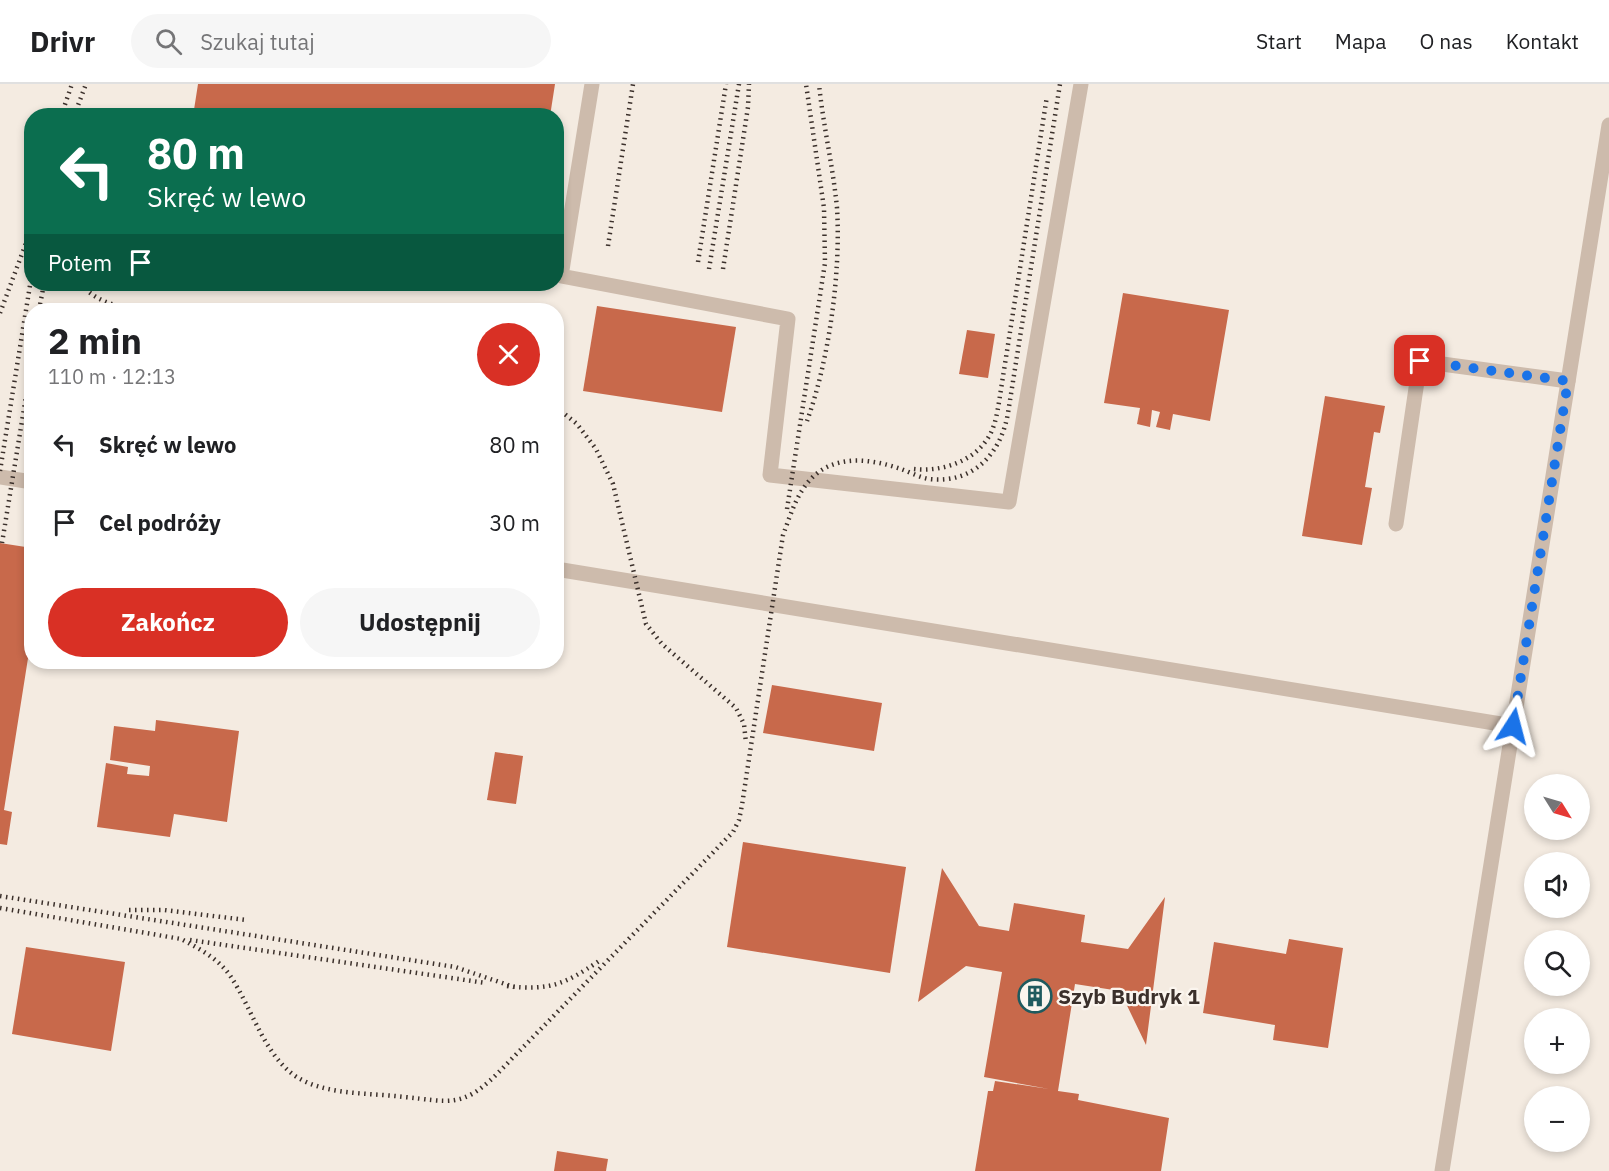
<!DOCTYPE html>
<html lang="pl">
<head>
<meta charset="utf-8">
<style>
	:root { --surface:#fff; --page:#f6f6f6; --text:#202124; --muted:#757577; --line:#e0e0e0; --accent:#d93025 }
	body { margin:0; font-family:"IBM Plex Sans",sans-serif; background:var(--page); color:var(--text); height:100vh; display:flex; flex-direction:column; font-size:22px; white-space:nowrap }
	* { box-sizing:border-box; margin:0 }
	p { font-size:20px; color:var(--muted) }
	.icon { flex:none; width:33px; height:33px; fill:none; stroke:currentColor; stroke-width:2; stroke-linecap:round; stroke-linejoin:round }
	.map { position:relative; flex:1; overflow:hidden }
	.side { position:absolute; left:24px; top:219px; width:540px; height:366px; display:flex; flex-direction:column; background:var(--surface); border-radius:24px; box-shadow:0 3px 9px #0003 }
	.side>* { flex:none }
	.guide { position:absolute; left:24px; top:24px; width:540px; height:183px; border-radius:24px; box-shadow:0 3px 9px #0003; background:#0b6e4f; color:#fff; overflow:hidden }
	.needle { width:39px; rotate:127deg }
	.buttons { position:absolute; left:1524px; top:690px; display:grid; gap:12px }
	.buttons a { display:grid; place-items:center; width:66px; height:66px; border-radius:50%; background:var(--surface); box-shadow:0 3px 9px #0003; font-size:30px }
	.pin { position:absolute; display:grid; place-items:center; width:51px; height:51px; color:#fff; margin:-26px; border-radius:12px; box-shadow:0 3px 9px #0006 }
	.me { position:absolute; width:66px; margin:-33px; rotate:9deg; stroke-linejoin:round; filter:drop-shadow(0 0 4px #0008) }
	.turn { display:flex; align-items:center; gap:21px; height:126px; padding:0 24px; font-size:27px }
	.turn .icon { width:78px; height:78px; stroke-width:2.5 }
	.turn b { display:block; font-size:42px; line-height:51px }
	.then { display:flex; align-items:center; height:57px; padding:0 24px; background:#0003; gap:12px; font-size:22px }
	.round { display:grid; place-items:center; flex:none; width:63px; height:63px; border-radius:32px; background:var(--page) }
	.headline { display:flex; align-items:center; justify-content:space-between; height:102px; padding:0 24px }
	h1 { font-size:36px; font-weight:800; line-height:45px }
	.action { display:flex; gap:12px; margin-top:auto; padding:12px 24px }
	.action a { flex:1; height:69px; border-radius:36px; background:var(--accent); color:#fff; font-size:24px; font-weight:800; line-height:69px; text-align:center }
	.action a+a { background:var(--page); color:var(--text) }
	ul { padding:0; list-style:none }
	li { display:flex; align-items:center; gap:18px; height:78px; padding:0 24px }
	li div { flex:1 }
	li b { display:block; font-size:22px }
	li em { font-style:normal }
	header { display:flex; align-items:center; gap:36px; box-sizing:border-box; height:84px; padding:0 30px; background:var(--surface); border-bottom:2px solid var(--line) }
	header strong { font-size:28px }
	nav { display:flex; gap:33px; margin-inline-start:auto; font-size:21px }
	.search { width:420px; height:54px; background:var(--page); display:flex; align-items:center; gap:15px; box-sizing:border-box; padding:0 21px; border-radius:33px; color:var(--muted); font-size:22px }
	.map>svg:first-child { display:block }
	.building { fill:#c8694b }
	.lines { fill:none; stroke-linecap:round; stroke-linejoin:round }
	.minor { stroke:#cdbbac; stroke-width:15 }
	.rail { stroke:#3b302b; stroke-width:4.5; stroke-dasharray:1.5 4.5; stroke-linecap:butt }
	.route { stroke:#1a73e8; stroke-width:10; stroke-dasharray:0 18 }
	.labels { text-anchor:middle; dominant-baseline:central; stroke-width:4.5; stroke-linejoin:round; paint-order:stroke }
	.poi-label { font-size:21px; font-weight:bold; fill:#3b302b; stroke:#fbf5ee; text-anchor:start }
</style>
</head>
<body>
<header>
<strong>Drivr</strong>
<div class="search"><svg class="icon" aria-label="search" viewBox="0 0 24 24"><circle cx="10" cy="10" r="6"/><path d="M15 15l6 6"/></svg>Szukaj tutaj</div>
<nav><a>Start</a><a>Mapa</a><a>O nas</a><a>Kontakt</a></nav>
</header>
<div class="map">
<svg width="1609" height="1087" viewBox="0 0 1609 1087">
	<rect width="100%" height="100%" fill="#f4ebe1"/>
	<g class="building">
		<polygon points="198,0 555,0 550,32 193,32"/>
		<polygon points="480,200 523,200 522,207"/>
		<polygon points="1123,209 1229,226 1210,337 1173,330 1170,346 1156,343 1160,328 1152,326 1150,343 1137,340 1140,324 1104,319"/>
		<polygon points="597,222 736,243 722,328 583,307"/>
		<polygon points="967,246 995,250 988,294 959,290"/>
		<polygon points="1325,312 1385,322 1380,349 1374,348 1365,403 1372,404 1362,461 1302,452"/>
		<polygon points="0,459 32,464 32,549 4,726 12,728 7,761 0,760"/>
		<polygon points="772,601 882,619 874,667 763,649"/>
		<polygon points="156,636 239,647 227,738 174,730 170,753 97,743 106,679 128,683 127,690 149,692 150,682 110,676 114,642 155,647"/>
		<polygon points="495,668 523,672 516,720 487,716"/>
		<polygon points="743,758 906,783 890,889 727,863"/>
		<polygon points="942,784 979,842 1009,847 1014,819 1085,831 1081,858 1128,865 1165,813 1146,961 1120,907 1075,900 1058,1007 1079,1010 1078,1016 1169,1034 1161,1087 975,1087 988,1007 993,1007 995,997 1049,1005 984,993 1002,888 966,882 918,918"/>
		<polygon points="1289,855 1343,864 1328,964 1273,956 1275,941 1203,929 1214,858 1286,870"/>
		<polygon points="26,863 125,878 111,967 12,950"/>
		<polygon points="557,1067 608,1075 606,1087 554,1087"/>
	</g>
	<g class="lines">
		<g class="minor">
			<polyline points="592,0 561,192 788,235 770,391 1009,418 1081,0"/>
			<polyline points="0,393 32,398"/>
			<polyline points="1396,440 1420,277 1568,297"/>
			<polyline points="556,485 1513,642"/>
			<polyline points="1442,1087 1609,41"/>
		</g>
		<g class="rail">
			<polyline points="61,32 72,0"/>
			<polyline points="74,32 86,0"/>
			<polyline points="608,162 633,0"/>
			<polyline points="698,178 726,0"/>
			<polyline points="709,185 739,0"/>
			<polyline points="723,185 748,23 749,0"/>
			<path d="M 81,200 C 97,219 119,223 142,226"/>
			<polyline points="39,226 44,200"/>
			<polyline points="0,229 32,143"/>
			<polyline points="556,323 577,340 596,365 613,400 646,540 662,560 736,624 744,640 746,659"/>
			<path d="M 807,337 C 829,276 841,189 837,124 C 833,82 823,41 819,0"/>
			<path d="M 914,385 C 941,388 973,378 988,354 C 995,343 997,330 999,318 L 1047,12"/>
			<polyline points="0,387 32,189"/>
			<polyline points="787,425 825,179 824,124 806,0"/>
			<polyline points="2,459 32,276"/>
			<polyline points="0,812 455,883 514,903"/>
			<path d="M 0,824 L 181,855 C 200,865 219,875 231,893 C 253,926 267,980 304,997 C 333,1011 372,1009 404,1013 C 448,1017 461,1025 496,991 L 733,748 L 739,736 L 742,721 L 783,451 C 791,430 797,407 815,391 C 838,371 871,375 898,384 C 908,387 918,393 929,395 C 973,400 1001,370 1008,329 L 1060,0"/>
			<polyline points="129,826 164,826 246,836"/>
			<polyline points="190,856 486,899"/>
			<path d="M 507,902 C 550,907 565,900 599,877"/>
		</g>
	</g>
	<g class="lines">
		<polyline class="route" points="1420,277 1568,297 1513,642"/>
	</g>
	<defs>
		<g id="building-ring" transform="scale(1.725)"><circle r="9.5" fill="#fbf5ee" stroke="#1f5a5e" stroke-width="1.5"/><path d="M-4-6H4V6H1V3H-1V6H-4ZM-2.5-4.3h1.7v1.8h-1.7ZM.8-4.3h1.7v1.8H.8ZM-2.5-1h1.7V.8h-1.7ZM.8-1h1.7V.8H.8Z" fill="#1f5a5e"/></g>
	</defs>
	<g fill-rule="evenodd">
		<use href="#building-ring" x="1035" y="912"/>
	</g>
	<g class="labels">
		<g class="poi-label">
			<text x="1058" y="912">Szyb Budryk 1</text>
		</g>
	</g>
</svg>
<div class="buttons">
<a><svg class="needle" viewBox="-14 -14 28 28"><path d="M0-13l5 13h-10z" fill="#e53935"/><path d="M0 13l5-13h-10z" fill="#757577"/></svg></a>
<a><svg class="icon" aria-label="sound" viewBox="0 0 24 24"><path d="M4 9h4l5-4v14l-5-4H4zM17 9q2 3 0 6"/></svg></a>
<a><svg class="icon" aria-label="search" viewBox="0 0 24 24"><circle cx="10" cy="10" r="6"/><path d="M15 15l6 6"/></svg></a>
<a>+</a>
<a>−</a>
</div>
<div class="pin" style="left:1420px;top:277px;background:#d93025"><svg class="icon" aria-label="arrive" viewBox="0 0 24 24"><path d="M6 21V4h12l-3 4 3 4H6"/></svg></div>
<svg class="me" style="left:1513px;top:642px" viewBox="-20 -20 40 40"><path d="M0-17L14 15 0 8-14 15z" fill="#1a73e8" stroke="#fff" stroke-width="4"/></svg>
<div class="guide">
<div class="turn"><svg class="icon" aria-label="left" viewBox="0 0 24 24"><path d="M17 20v-9H6M10 6l-5 5 5 5"/></svg><div><b>80 m</b>Skręć w lewo</div></div>
<div class="then">Potem<svg class="icon" aria-label="arrive" viewBox="0 0 24 24"><path d="M6 21V4h12l-3 4 3 4H6"/></svg></div>
</div>
<section class="side">
<div class="headline"><div><h1>2 min</h1><p>110 m · 12:13</p></div><a class="round" style="background:#d93025;color:#fff"><svg class="icon" aria-label="close" viewBox="0 0 24 24"><path d="M6 6l12 12M18 6L6 18"/></svg></a></div>
<ul>
<li><svg class="icon" aria-label="left" viewBox="0 0 24 24"><path d="M17 20v-9H6M10 6l-5 5 5 5"/></svg><div><b>Skręć w lewo</b></div><em>80 m</em></li>
<li><svg class="icon" aria-label="arrive" viewBox="0 0 24 24"><path d="M6 21V4h12l-3 4 3 4H6"/></svg><div><b>Cel podróży</b></div><em>30 m</em></li>
</ul>
<div class="action"><a>Zakończ</a><a>Udostępnij</a></div>
</section>
</div>
</body>
</html>
